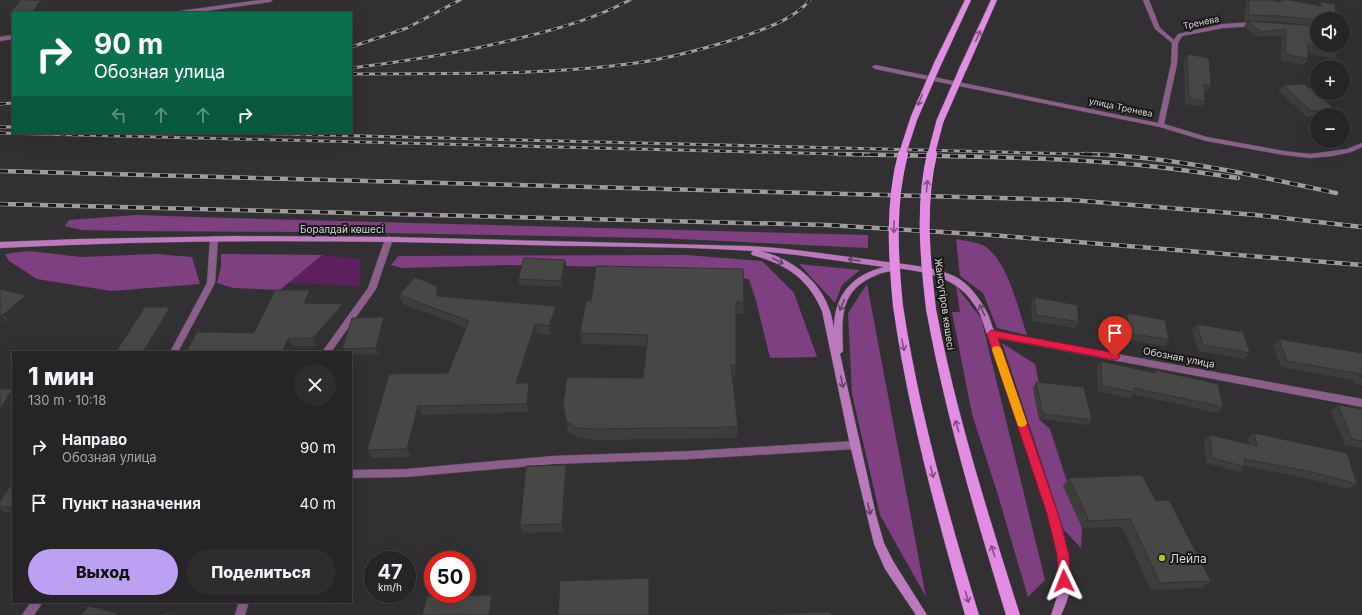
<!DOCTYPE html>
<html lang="ru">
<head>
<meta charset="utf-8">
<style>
	:root { --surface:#262426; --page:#2e2c2e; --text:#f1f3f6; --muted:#a4a4a7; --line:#424143; --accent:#bca0f2 }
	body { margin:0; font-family:Inter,sans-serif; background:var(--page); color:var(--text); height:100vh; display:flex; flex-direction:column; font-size:15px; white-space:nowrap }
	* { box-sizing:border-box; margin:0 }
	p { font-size:13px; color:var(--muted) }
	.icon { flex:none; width:22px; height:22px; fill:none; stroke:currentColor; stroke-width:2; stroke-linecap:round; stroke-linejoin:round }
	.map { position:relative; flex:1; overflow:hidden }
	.sheet { position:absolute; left:12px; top:351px; width:340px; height:252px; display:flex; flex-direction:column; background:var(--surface); border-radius:0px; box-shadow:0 4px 16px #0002,0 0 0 1px var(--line) }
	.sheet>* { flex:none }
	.banner { position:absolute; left:12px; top:12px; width:340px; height:122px; border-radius:0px; box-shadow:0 4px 16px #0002,0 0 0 1px var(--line); background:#0b6e4f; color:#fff; overflow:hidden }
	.controls { position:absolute; left:1310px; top:12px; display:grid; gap:8px }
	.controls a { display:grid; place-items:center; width:40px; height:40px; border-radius:50%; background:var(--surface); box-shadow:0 4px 16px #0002,0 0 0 1px var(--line); font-size:20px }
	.speed { position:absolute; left:364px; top:551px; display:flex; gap:8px; font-size:20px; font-weight:700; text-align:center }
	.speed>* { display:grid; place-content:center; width:52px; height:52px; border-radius:50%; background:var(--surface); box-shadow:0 4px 16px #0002,0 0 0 1px var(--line); line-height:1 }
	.speed small { font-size:10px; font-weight:400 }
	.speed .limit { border:6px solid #d22; background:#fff; color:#111 }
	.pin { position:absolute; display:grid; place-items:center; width:34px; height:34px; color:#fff; margin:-41px -17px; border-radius:50% 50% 50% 0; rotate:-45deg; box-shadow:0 0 4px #0007 }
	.pin .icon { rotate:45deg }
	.me { position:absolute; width:44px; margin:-22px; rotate:358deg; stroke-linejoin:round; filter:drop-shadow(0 0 3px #0008) }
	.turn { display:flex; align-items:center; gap:14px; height:84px; padding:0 16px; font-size:18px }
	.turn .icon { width:52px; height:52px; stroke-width:2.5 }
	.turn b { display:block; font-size:28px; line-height:34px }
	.lanes { display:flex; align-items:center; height:38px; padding:0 16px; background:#0003; justify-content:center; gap:20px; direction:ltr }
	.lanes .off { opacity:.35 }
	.round { display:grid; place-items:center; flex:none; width:42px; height:42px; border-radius:21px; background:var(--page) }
	.summary { display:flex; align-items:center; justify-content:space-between; height:68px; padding:0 16px }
	h1 { font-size:24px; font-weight:800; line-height:30px }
	.cta { display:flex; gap:8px; margin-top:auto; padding:8px 16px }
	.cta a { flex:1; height:46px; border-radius:24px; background:var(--accent); color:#111; font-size:16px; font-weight:800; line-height:46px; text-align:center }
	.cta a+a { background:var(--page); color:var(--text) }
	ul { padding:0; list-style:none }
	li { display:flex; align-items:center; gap:12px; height:56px; padding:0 16px }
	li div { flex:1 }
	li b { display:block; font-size:15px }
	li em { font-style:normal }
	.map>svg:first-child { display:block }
	.green { fill:#5b205d }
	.forest { fill:#7e4080 }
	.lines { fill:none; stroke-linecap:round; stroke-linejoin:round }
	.minor-casing { stroke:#504e50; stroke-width:1 }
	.secondary-casing { stroke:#504e50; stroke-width:1 }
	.primary-casing { stroke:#504e50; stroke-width:1 }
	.minor { fill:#8a608a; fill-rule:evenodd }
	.secondary { fill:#bc79bd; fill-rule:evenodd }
	.primary { fill:#e38ce4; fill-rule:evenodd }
	.rail-far1-casing { stroke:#9e9c9d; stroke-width:3 }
	.rail-casing { stroke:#9e9c9d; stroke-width:4.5 }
	.rail-far1 { stroke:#191819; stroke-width:2; stroke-dasharray:6; stroke-linecap:butt }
	.rail { stroke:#191819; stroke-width:3; stroke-dasharray:8; stroke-linecap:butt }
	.primary-bridge-far1-casing { stroke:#504e50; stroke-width:8; stroke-linecap:butt }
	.primary-bridge-casing { stroke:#504e50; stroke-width:10; stroke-linecap:butt }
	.primary-bridge-far1 { stroke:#e38ce4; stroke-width:7 }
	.primary-bridge { stroke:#e38ce4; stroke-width:10 }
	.wall { fill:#3d3e3c }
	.shaded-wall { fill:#323231 }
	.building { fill:#474846; stroke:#323231 }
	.oneway { stroke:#7e527e }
	.oneway2 { stroke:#624463 }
	.route { fill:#e11d48; stroke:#92132f }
	.slow { fill:#f59e0b }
	.poi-dot { fill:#9fca2d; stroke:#191819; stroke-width:1.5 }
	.labels { text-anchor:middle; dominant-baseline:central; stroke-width:4; stroke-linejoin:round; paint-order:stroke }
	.far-street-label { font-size:9px; fill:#d7d5d6; stroke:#191819 }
	.street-label { font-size:10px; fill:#d7d5d6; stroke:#191819 }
	.near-poi-label { font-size:12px; fill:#d7d5d6; stroke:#191819; text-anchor:start }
</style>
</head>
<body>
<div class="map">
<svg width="1362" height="615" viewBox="0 0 1362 615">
	<rect width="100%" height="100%" fill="#323032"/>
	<polygon class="green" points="322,255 360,259 360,286 288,283"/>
	<g class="forest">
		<polygon points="136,215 229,218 868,235 868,248 658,238 322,232 129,231 82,230 65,226 69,220"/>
		<path d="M 956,239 C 965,241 979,242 986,247 C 1009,264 1018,309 1027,335 L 997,328 L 983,293 L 960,276 Z"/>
		<polygon points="29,251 81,257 156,254 192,257 200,284 111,291 37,279 9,261 5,254"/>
		<polygon points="221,254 322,255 280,290 233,288 217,283 221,267"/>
		<polygon points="686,255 762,261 794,293 817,357 770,358 756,301 749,279 680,268 508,265 402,268 391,265 398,256"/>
		<polygon points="799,264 860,270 842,285 835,303"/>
		<polygon points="867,284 926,597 880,515 852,394 848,313"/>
		<polygon points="956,286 981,318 1045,580 1028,597 997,492 972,414 952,312 960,312"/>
		<polygon points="1002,343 1035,364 1040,388 1033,388 1039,419 1050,429 1082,528 1081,548 1064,530"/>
	</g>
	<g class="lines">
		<g class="minor-casing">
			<g id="minor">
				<polygon points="260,0 273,0 270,2 191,13 177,13 180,11"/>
				<polygon points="1143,0 1149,0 1160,28 1174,40 1178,34 1223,24 1256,22 1259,24 1256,26 1223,28 1182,36 1178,43 1177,64 1164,124 1207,137 1284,151 1310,154 1347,149 1362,143 1362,147 1351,152 1333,156 1310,158 1284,155 1206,141 1160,127 875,69 872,67 875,65 1158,123 1171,64 1172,43 1155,29"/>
				<polygon points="13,35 13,39 0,41 0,37"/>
				<polygon points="214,236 218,239 215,283 178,352 170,352 207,283 210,239"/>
				<polygon points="389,236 393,239 376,289 331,352 322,352 368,288 385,239"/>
				<polygon points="991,331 1362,399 1362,407 991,337 988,336 987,334 988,332"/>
				<polygon points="855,441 858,442 860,445 858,448 855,449 691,459 553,464 406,477 351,478 351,470 406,469 553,456 691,451"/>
				<polygon points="31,602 43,602 34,615 22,615"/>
				<polygon points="239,602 249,602 245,615 235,615"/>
			</g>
		</g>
		<g class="secondary-casing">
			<path id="secondary" d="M 236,236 L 394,237 L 748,246 C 790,248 831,255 873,260 C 900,264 929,265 954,276 C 970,284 980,299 988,314 L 1058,514 C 1065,537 1074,574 1068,597 C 1066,603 1064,609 1061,615 L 1051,615 C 1053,609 1055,603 1057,597 C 1064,574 1055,537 1048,514 L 980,314 C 961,278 933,273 896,268 L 895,270 C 889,272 882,272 877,275 C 839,290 842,317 843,351 L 840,354 L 876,515 L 884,543 L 893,561 L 927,615 L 916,615 L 885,569 L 874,544 L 850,445 L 822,311 C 808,278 786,264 752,255 L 751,253 L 753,251 C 679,246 604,247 530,245 C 353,240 177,239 0,248 L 0,242 L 79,239 ZM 760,251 L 797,255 L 884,267 C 852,275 834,295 834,329 C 833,323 832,317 830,311 C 820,280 791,258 760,251 Z"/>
		</g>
		<g class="primary-casing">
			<g id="primary">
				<polygon points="965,0 971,0 941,65 940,67 934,67 933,65"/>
				<polygon points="991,0 997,0 966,71 962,73 959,73 958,71"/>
				<path d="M 898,302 L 902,303 L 903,306 C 919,412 948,513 979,615 L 965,615 C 936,513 908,411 893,306 L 894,303 Z"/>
				<path d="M 931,305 L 935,306 L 936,309 C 956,413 988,514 1020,615 L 1006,615 C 975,514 945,413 926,309 L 927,306 Z"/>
			</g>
		</g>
		<use href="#minor" class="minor"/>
		<use href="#secondary" class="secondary"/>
		<use href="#primary" class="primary"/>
		<g class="rail-far1-casing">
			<g id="rail-far1">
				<polyline points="351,47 407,28 460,0"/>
				<path d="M 351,68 C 409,61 467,52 524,37 C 561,28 596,18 630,0"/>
				<path d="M 351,74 C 446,73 542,76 636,63 C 672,58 707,48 742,37 C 766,28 793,20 810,0"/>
				<polyline points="0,104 13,103"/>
				<polyline points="0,127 13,127"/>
				<polyline points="0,133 877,155"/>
				<polyline points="240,133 1120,155"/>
			</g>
		</g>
		<g class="rail-casing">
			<g id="rail">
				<path d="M 838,154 C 931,156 1025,156 1117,163 C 1158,166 1198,172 1238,178"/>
				<path d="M 1084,154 C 1169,156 1253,175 1336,193"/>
				<polyline points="0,171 1071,200 1256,215 1362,227"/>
				<polyline points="0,204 827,225 991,235 1362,265"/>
			</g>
		</g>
		<use href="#rail-far1" class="rail-far1"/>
		<use href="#rail" class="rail"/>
		<g class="primary-bridge-far1-casing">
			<g id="primary-bridge-far1">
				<polyline points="902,155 914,118 937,65"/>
				<polyline points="931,155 940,121 962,71"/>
			</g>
		</g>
		<g class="primary-bridge-casing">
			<g id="primary-bridge">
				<path d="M 898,306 C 893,255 890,204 903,154"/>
				<path d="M 931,309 C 925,258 920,205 932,154"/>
			</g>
		</g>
		<use href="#primary-bridge-far1" class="primary-bridge-far1"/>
		<use href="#primary-bridge" class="primary-bridge"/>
	</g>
	<g class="wall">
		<polygon points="1247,0 1271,0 1279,2 1280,0 1289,0 1318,6 1321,2 1335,4 1317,19 1317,26 1275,21 1244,21 1246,1"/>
		<polygon points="1247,21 1317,26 1338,53 1334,59 1311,54 1308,52 1308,59 1304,65 1281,60 1282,35 1258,37 1244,27"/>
		<polygon points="1187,54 1211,85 1207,91 1205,90 1205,101 1202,107 1185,104 1184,60"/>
		<polygon points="1283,85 1335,109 1331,115 1317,115 1317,116 1307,117 1279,91"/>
		<polygon points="565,260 566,266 562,287 520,285 518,279"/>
		<polygon points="437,286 441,295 441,297 558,314 551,335 537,333 521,383 532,391 529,412 422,415 411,457 372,458 367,450 448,373 466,328 403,304 399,295"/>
		<polygon points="0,289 32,301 9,321 6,321 0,326"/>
		<polygon points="1034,297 1079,322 1075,328 1032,321 1031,303"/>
		<polygon points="314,298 312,304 347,312 318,346 293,346 254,333"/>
		<polygon points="591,301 744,303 743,314 736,314 736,366 735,377 732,377 738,427 737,438 596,440 579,438 568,432 566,421 643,378 646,346 582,344 580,333"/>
		<polygon points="1127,313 1169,340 1164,346 1126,339 1123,319"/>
		<polygon points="387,323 379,354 351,355 351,352 343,352 342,349"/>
		<polygon points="1197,324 1250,353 1245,359 1198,351 1192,330"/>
		<polygon points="1279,339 1362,353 1362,385 1355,384 1353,380 1281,367 1273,345"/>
		<polygon points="1101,361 1153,372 1155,370 1223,407 1217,413 1133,394 1130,398 1098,391 1097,367"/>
		<polygon points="1036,382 1092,420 1088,425 1039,419 1033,388"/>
		<polygon points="1338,405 1362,409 1362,448 1345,445 1331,411"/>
		<polygon points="1254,433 1357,484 1349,489 1305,478 1245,466 1245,467 1239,472 1206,463 1204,440 1210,435 1249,444 1248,438"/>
		<polygon points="566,465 568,473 564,532 522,533 520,525"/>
		<polygon points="1069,478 1156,501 1211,581 1202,588 1151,590 1122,527 1082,528 1063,486"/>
		<polygon points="13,482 13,512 4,512 0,509 0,507"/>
	</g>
	<g class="shaded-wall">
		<polygon points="13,0 21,0 26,7 0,10 0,1"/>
		<polygon points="41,0 52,0 43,13 32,13"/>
		<polygon points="94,0 118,0 117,1 96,3"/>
		<polygon points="8,17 13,17 13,25"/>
		<polygon points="565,260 566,266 562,287 561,281"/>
		<polygon points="437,286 441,295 440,305 437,296"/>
		<polygon points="310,290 314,298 308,311 304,303"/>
		<polygon points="26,295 32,301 9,321 3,315"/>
		<polygon points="343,304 347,312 318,346 313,338"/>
		<polygon points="556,306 558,314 551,335 549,326"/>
		<polygon points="170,307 175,313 152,352 143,352"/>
		<polygon points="0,315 6,321 0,326"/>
		<polygon points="384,317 387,323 379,354 376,348"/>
		<polygon points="535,324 537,333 519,392 516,383"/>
		<polygon points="288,339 293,346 290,352 282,352"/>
		<polygon points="529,383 532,391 529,412 527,404"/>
		<polygon points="13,389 13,405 1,424 0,424 0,409"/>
		<polygon points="418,406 422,415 411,457 407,449"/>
		<polygon points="566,465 568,473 564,532 562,524"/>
		<polygon points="649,578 649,585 650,615 649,615"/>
		<polygon points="492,595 496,602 494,615 489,615"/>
	</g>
	<g class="building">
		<polygon points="0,0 13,0 0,1"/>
		<polygon points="20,0 41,0 32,13 13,13 13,17 8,17"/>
		<polygon points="1249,0 1271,0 1281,2 1281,0 1289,0 1321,6 1321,2 1335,4 1336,19 1317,19 1317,20 1279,16 1248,15"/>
		<polygon points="1247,21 1317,26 1317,45 1338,45 1338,53 1315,48 1308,43 1308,59 1285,54 1286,29 1261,32"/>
		<polygon points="1187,54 1209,58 1211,85 1204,84 1205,101 1189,98"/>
		<polygon points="1305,84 1335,109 1311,111 1283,85"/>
		<polygon points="524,258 565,260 561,281 518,279"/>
		<polygon points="596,266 743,269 744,303 736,302 736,366 731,365 738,427 594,429 577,428 566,421 563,404 567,377 643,378 648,335 580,333 586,301 591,301"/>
		<polygon points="415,277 437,286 437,296 556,306 549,326 535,324 516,383 529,383 527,404 418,406 407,449 367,450 389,374 448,373 469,321 399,295"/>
		<polygon points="0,289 26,295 3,315 0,315"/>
		<polygon points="275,290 310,290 304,303 343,304 313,338 288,339 282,352 186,352 197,332 254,333"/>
		<polygon points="1034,297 1077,305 1079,322 1036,315"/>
		<polygon points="145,307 170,307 143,352 104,352 105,350 117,350"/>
		<polygon points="1127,313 1165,320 1169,340 1130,333"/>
		<polygon points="384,317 376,348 342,349 352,318"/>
		<polygon points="1197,324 1243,332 1250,353 1203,345"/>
		<polygon points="1279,339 1362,353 1362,378 1360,374 1287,361"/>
		<polygon points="1101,361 1155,373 1155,370 1218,384 1223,407 1134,388 1134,392 1102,386"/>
		<polygon points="1036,382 1084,387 1092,420 1043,414"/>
		<polygon points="0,389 13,389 0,409"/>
		<polygon points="1338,405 1362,409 1362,441 1352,439"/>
		<polygon points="1254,433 1347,453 1357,484 1312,472 1244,459 1245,467 1212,458 1210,435 1257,446"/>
		<polygon points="566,465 562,524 520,525 526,466"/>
		<polygon points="1142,475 1156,501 1169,500 1211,581 1160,583 1130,519 1089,521 1069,478"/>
		<polygon points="13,482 13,507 0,507 0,501"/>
		<polygon points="649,578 649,615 558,615 560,581"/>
		<polygon points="492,595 489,615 422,615 427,596"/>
		<polygon points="88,606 117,613 115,615 81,615"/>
		<polygon points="831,612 831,615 742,615"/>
		<polygon points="163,613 181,615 162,615"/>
	</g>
	<defs><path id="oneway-shaft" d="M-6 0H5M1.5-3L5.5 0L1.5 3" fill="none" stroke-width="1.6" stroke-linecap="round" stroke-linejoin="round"/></defs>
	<g class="oneway">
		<use href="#oneway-shaft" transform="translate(978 36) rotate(-66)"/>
		<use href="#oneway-shaft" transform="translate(920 100) rotate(113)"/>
		<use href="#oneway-shaft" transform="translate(927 186) rotate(-85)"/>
		<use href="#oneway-shaft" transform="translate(894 227) rotate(91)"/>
		<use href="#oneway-shaft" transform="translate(903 345) rotate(79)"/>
		<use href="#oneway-shaft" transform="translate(957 426) rotate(-106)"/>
		<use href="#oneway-shaft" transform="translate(932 472) rotate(75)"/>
		<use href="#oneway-shaft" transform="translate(993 551) rotate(-107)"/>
		<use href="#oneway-shaft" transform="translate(967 597) rotate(74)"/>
	</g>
	<g class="oneway2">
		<use href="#oneway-shaft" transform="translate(854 260) rotate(-172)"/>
		<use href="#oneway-shaft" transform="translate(778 261) rotate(28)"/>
		<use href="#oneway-shaft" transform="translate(842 305) rotate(113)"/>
		<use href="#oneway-shaft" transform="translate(982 310) rotate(-116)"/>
		<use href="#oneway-shaft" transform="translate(842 382) rotate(79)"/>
		<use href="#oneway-shaft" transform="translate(869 509) rotate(77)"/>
	</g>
	<polygon class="route" points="991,330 1115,353 1118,354 1120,357 1118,359 1115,360 998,338 1058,514 1069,555 1070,581 1068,585 1064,587 1060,585 1058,581 1057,555 1047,514 987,334"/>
	<polygon class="slow" points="997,346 1000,347 1002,350 1027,423 1025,426 1022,427 1018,426 1017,423 992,350 993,347"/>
	<circle class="poi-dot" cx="1162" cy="558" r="4"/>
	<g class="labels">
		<g class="far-street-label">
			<text transform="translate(1201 22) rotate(-12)">Тренева</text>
			<text transform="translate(1121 107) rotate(12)">улица Тренева</text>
		</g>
		<g class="street-label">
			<text x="342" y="229">Боралдай көшесі</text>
			<text transform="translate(945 304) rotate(82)">Жансүгіров көшесі</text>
			<text transform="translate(1179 357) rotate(11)">Обозная улица</text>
		</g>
		<g class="near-poi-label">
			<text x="1170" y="558">Лейла</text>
		</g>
	</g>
</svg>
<div class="controls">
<a><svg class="icon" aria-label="sound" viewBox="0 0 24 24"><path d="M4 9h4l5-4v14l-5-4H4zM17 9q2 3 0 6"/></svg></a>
<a>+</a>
<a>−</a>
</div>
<div class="speed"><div>47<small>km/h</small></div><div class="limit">50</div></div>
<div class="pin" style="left:1115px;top:357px;background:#d93025"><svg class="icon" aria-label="arrive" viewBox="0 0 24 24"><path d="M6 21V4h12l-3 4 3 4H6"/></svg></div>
<svg class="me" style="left:1064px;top:581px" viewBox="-20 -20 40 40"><path d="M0-17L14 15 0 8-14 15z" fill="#e11d48" stroke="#fff" stroke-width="4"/></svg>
<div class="banner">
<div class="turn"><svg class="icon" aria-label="right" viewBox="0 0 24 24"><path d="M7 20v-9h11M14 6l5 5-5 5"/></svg><div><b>90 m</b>Обозная улица</div></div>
<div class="lanes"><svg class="icon off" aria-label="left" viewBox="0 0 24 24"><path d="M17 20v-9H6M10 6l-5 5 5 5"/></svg><svg class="icon off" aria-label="ahead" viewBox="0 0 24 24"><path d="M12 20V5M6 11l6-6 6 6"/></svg><svg class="icon off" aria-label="ahead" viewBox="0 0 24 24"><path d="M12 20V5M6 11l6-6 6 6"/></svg><svg class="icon" aria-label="right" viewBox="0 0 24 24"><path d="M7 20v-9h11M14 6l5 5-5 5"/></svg></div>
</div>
<section class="sheet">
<div class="summary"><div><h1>1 мин</h1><p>130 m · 10:18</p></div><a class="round"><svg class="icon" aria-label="close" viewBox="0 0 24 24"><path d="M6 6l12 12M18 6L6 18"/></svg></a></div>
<ul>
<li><svg class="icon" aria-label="right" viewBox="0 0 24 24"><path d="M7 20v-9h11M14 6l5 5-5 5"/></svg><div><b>Направо</b><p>Обозная улица</p></div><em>90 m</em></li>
<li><svg class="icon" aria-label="arrive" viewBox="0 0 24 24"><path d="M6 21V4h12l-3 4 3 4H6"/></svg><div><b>Пункт назначения</b></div><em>40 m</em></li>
</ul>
<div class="cta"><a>Выход</a><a>Поделиться</a></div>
</section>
</div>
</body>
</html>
